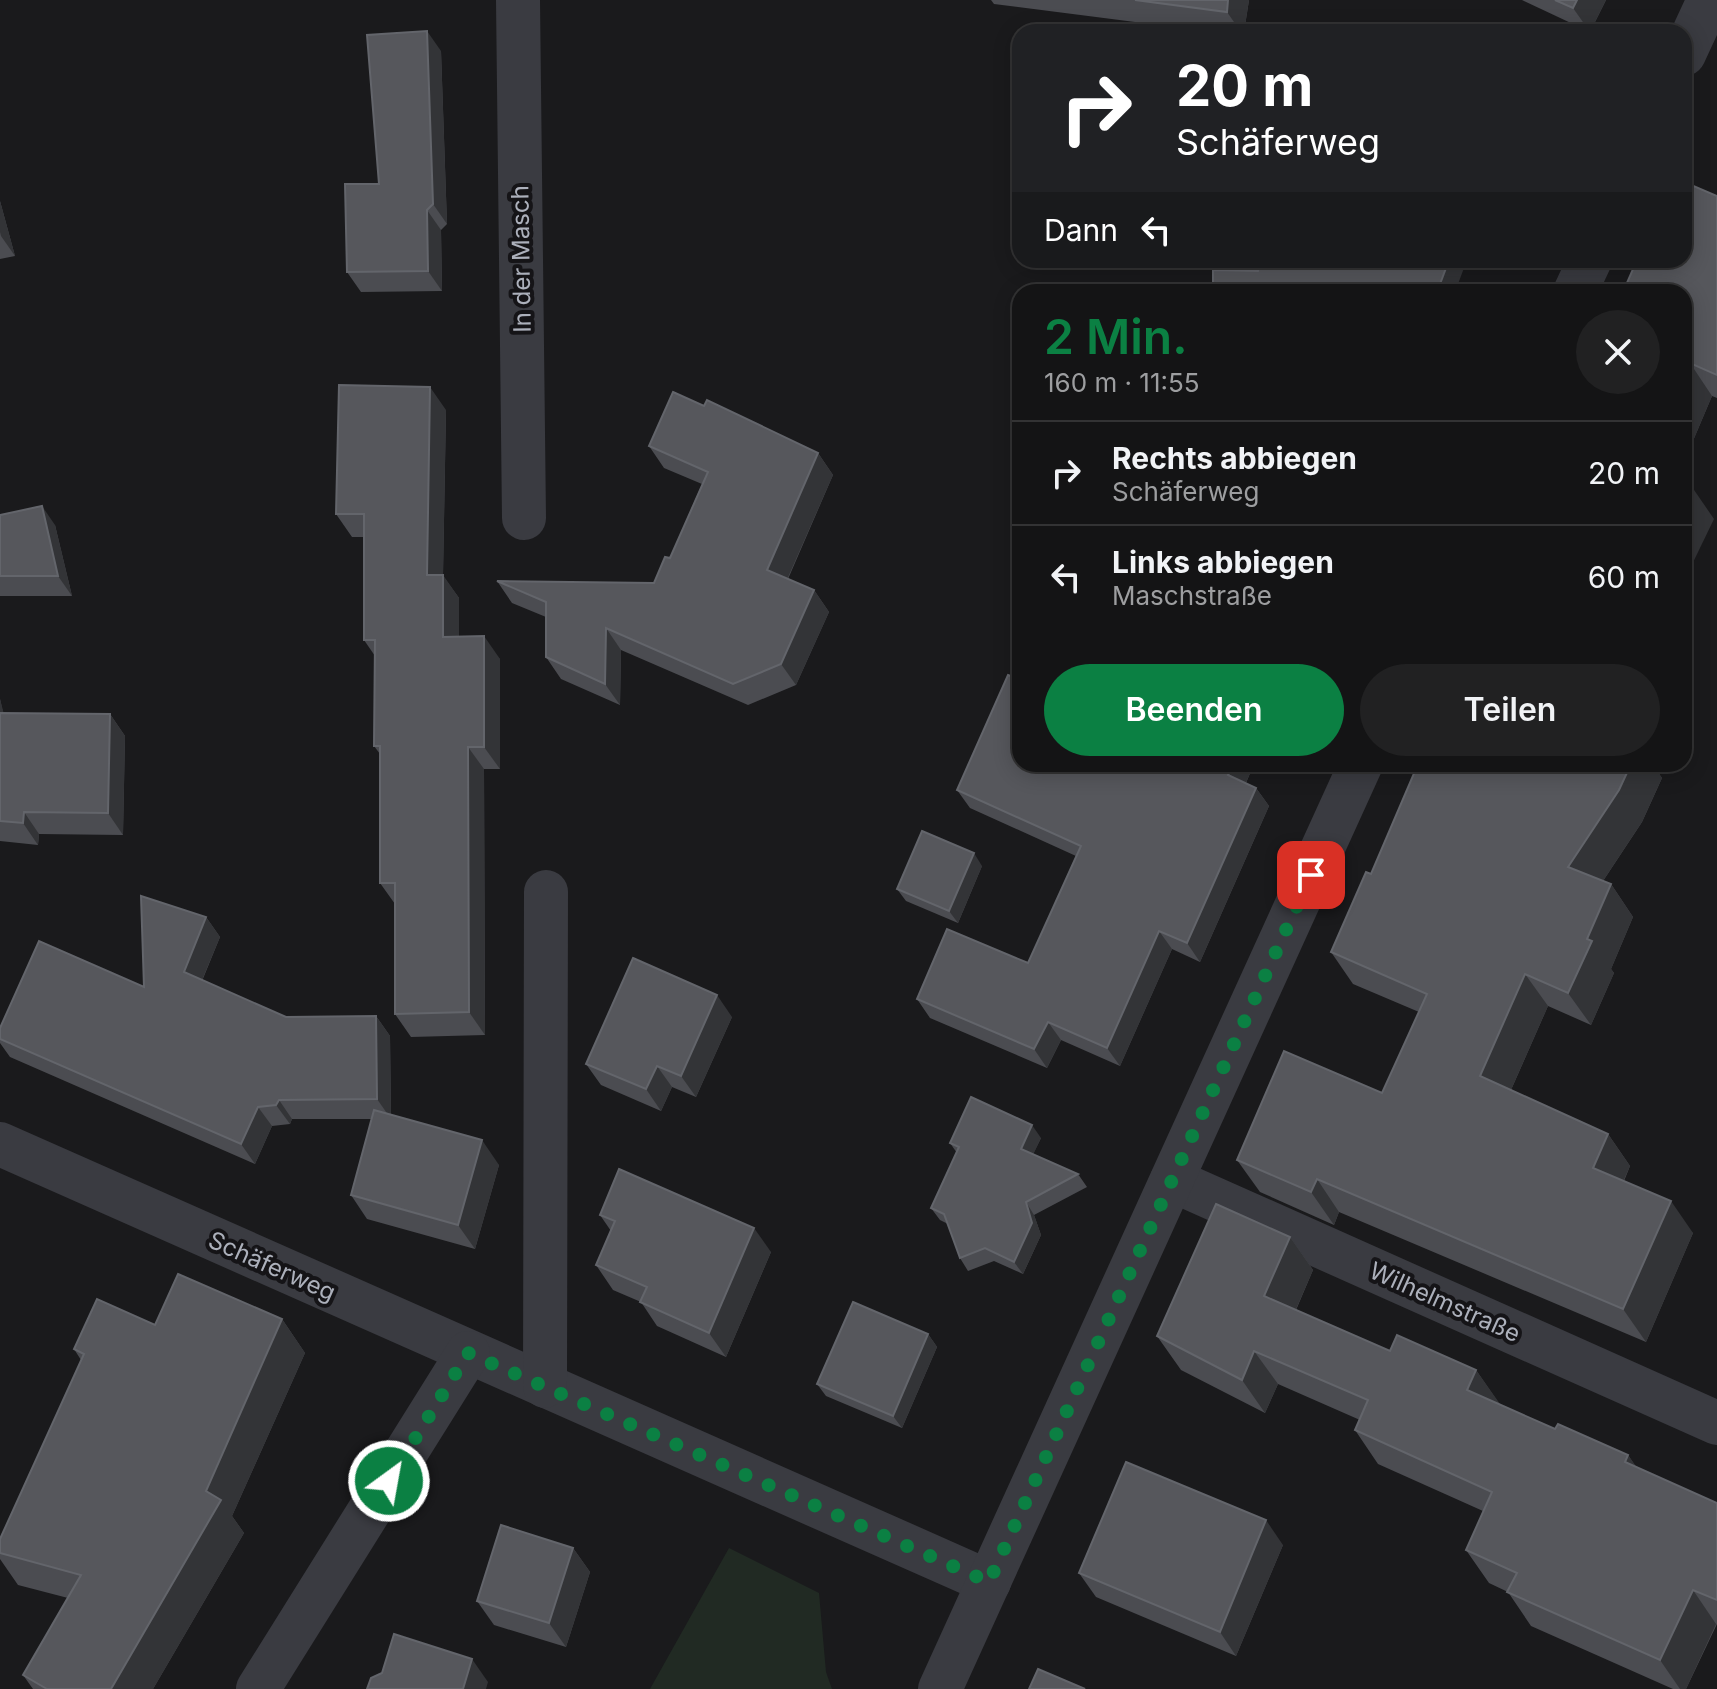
<!DOCTYPE html>
<html lang="de">
<head>
<meta charset="utf-8">
<style>
	:root { --surface:#141415; --page:#212122; --text:#f1f3f6; --muted:#9d9ea0; --line:#333334; --accent:#0b8043 }
	body { margin:0; font-family:Inter,sans-serif; background:var(--page); color:var(--text); height:100vh; display:flex; flex-direction:column; font-size:30px; white-space:nowrap }
	* { box-sizing:border-box; margin:0 }
	p { font-size:26px; color:var(--muted) }
	.icon { flex:none; width:44px; height:44px; fill:none; stroke:currentColor; stroke-width:2; stroke-linecap:round; stroke-linejoin:round }
	.map { position:relative; flex:1; overflow:hidden }
	.sheet { position:absolute; left:1012px; top:284px; width:680px; height:488px; display:flex; flex-direction:column; background:var(--surface); border-radius:24px; box-shadow:0 4px 20px #0003,0 0 0 2px var(--line) }
	.sheet>* { flex:none }
	.banner { position:absolute; left:1012px; top:24px; width:680px; height:244px; border-radius:24px; box-shadow:0 4px 20px #0003,0 0 0 2px var(--line); background:#202124; color:#fff; overflow:hidden }
	.pin { position:absolute; display:grid; place-items:center; width:68px; height:68px; color:#fff; margin:-34px; border-radius:16px; box-shadow:0 4px 12px #0006 }
	.me { position:absolute; width:88px; margin:-44px; rotate:32deg; stroke-linejoin:round; filter:drop-shadow(0 0 6px #0008) }
	.turn { display:flex; align-items:center; gap:28px; height:168px; padding:0 32px; font-size:36px }
	.turn .icon { width:104px; height:104px; stroke-width:2.5 }
	.turn b { display:block; font-size:56px; line-height:68px }
	.then { display:flex; align-items:center; height:76px; padding:0 32px; background:#0003; gap:16px; font-size:30px }
	.round { display:grid; place-items:center; flex:none; width:84px; height:84px; border-radius:42px; background:var(--page) }
	.head { display:flex; align-items:center; justify-content:space-between; height:136px; padding:0 32px }
	h1 { font-size:48px; font-weight:600; line-height:60px; color:var(--accent) }
	.cta { display:flex; gap:16px; margin-top:auto; padding:16px 32px }
	.cta a { flex:1; height:92px; border-radius:48px; background:var(--accent); color:#fff; font-size:32px; font-weight:600; line-height:92px; text-align:center }
	.cta a+a { background:var(--page); color:var(--text) }
	ul { padding:0; list-style:none }
	li { display:flex; align-items:center; gap:24px; height:104px; padding:0 32px; border-top:2px solid var(--line) }
	li div { flex:1 }
	li b { display:block; font-size:30px }
	li em { font-style:normal }
	.map>svg:first-child { display:block }
	.green { fill:#212a23 }
	.lines { fill:none; stroke-linecap:round; stroke-linejoin:round }
	.minor { stroke:#3a3b41; stroke-width:44 }
	.tertiary { stroke:#3a3b41; stroke-width:44 }
	.wall { fill:#4b4c51 }
	.shaded-wall { fill:#333437 }
	.building { fill:#56575c; stroke:#63656b; stroke-width:2 }
	.route { stroke:#0b8043; stroke-width:14; stroke-dasharray:0 25.2 }
	.labels { text-anchor:middle; dominant-baseline:central; stroke-width:8; stroke-linejoin:round; paint-order:stroke }
	.street-label { font-size:24px; fill:#acb0bb; stroke:#151417 }
</style>
</head>
<body>
<div class="map">
<svg width="1717" height="1689" viewBox="0 0 1717 1689">
	<rect width="100%" height="100%" fill="#1a1a1c"/>
	<polygon class="green" points="729,1548 819,1593 826,1672 832,1689 650,1689"/>
	<g class="lines">
		<g class="minor">
			<polyline points="518,0 524,518"/>
			<polyline points="0,1144 989,1582"/>
			<polyline points="1172,1180 1717,1423"/>
			<polyline points="545,1386 546,892"/>
			<polyline points="258,1689 468,1353"/>
		</g>
		<g class="tertiary">
			<polyline points="1684,54 1709,0"/>
			<polyline points="1575,292 1590,260"/>
			<polyline points="940,1689 1361,764"/>
		</g>
	</g>
	<g class="wall">
		<polygon points="991,0 1249,0 1244,32 1213,32 994,4"/>
		<polygon points="1522,0 1606,0 1590,32"/>
		<polygon points="441,51 447,224 441,230 442,291 361,292 347,272 379,184"/>
		<polygon points="1717,196 1717,398 1712,396 1684,462 1684,292"/>
		<polygon points="0,201 15,256 0,259"/>
		<polygon points="704,406 818,453 833,475 788,579 814,590 829,612 796,685 748,705 621,650 620,705 561,679 546,657 546,617 512,603 497,581 654,583 670,558 702,484 664,468 649,446"/>
		<polygon points="446,410 443,576 459,598 459,637 500,659 500,769 484,769 485,1035 411,1037 395,1014 395,904 380,883 380,754 374,746 375,656 364,640 364,537 352,537 336,514"/>
		<polygon points="0,515 55,525 72,596 0,596"/>
		<polygon points="0,699 3,713 110,714 125,736 123,835 39,834 38,845 0,841"/>
		<polygon points="1020,764 1254,764 1246,783 1256,788 1269,806 1200,962 1172,949 1120,1066 1061,1040 1047,1068 930,1018 917,999 1028,963 1076,856 970,808 957,790"/>
		<polygon points="1418,764 1652,764 1662,778 1642,822 1603,881 1611,884 1633,917 1611,969 1614,973 1591,1025 1548,1006 1511,1090 1608,1134 1630,1166 1624,1181 1693,1233 1646,1342 1339,1212 1334,1225 1260,1192 1237,1160 1382,1093 1419,1012 1353,984 1331,952 1371,874"/>
		<polygon points="982,866 958,923 906,901 897,889"/>
		<polygon points="206,917 220,937 202,981 286,1017 376,1016 390,1036 391,1115 499,1165 475,1249 367,1219 351,1195 372,1119 292,1119 290,1124 272,1126 255,1164 10,1057 0,1043 0,1028 144,987"/>
		<polygon points="732,1017 696,1097 672,1087 661,1111 601,1085 586,1064"/>
		<polygon points="1041,1138 1033,1154 1078,1174 1087,1187 1034,1215 1041,1235 1023,1274 994,1261 968,1271 960,1258 948,1224 940,1220 931,1208 957,1153 950,1143"/>
		<polygon points="600,1215 771,1252 726,1357 657,1326 641,1302 613,1290 596,1265 611,1231"/>
		<polygon points="1290,1237 1313,1270 1296,1310 1390,1351 1476,1370 1500,1405 1555,1429 1628,1455 1636,1467 1717,1503 1717,1624 1686,1689 1673,1689 1531,1626 1508,1592 1489,1583 1466,1550 1483,1511 1378,1464 1355,1430 1360,1420 1278,1384 1265,1413 1181,1370 1157,1336"/>
		<polygon points="282,1319 305,1353 232,1516 244,1533 153,1689 33,1689 23,1675 68,1598 18,1585 0,1559 0,1539 81,1360 74,1349 155,1325"/>
		<polygon points="928,1334 937,1347 902,1428 826,1396 817,1384"/>
		<polygon points="1283,1545 1236,1656 1096,1597 1079,1573"/>
		<polygon points="573,1548 590,1572 566,1647 494,1625 477,1601"/>
	</g>
	<g class="shaded-wall">
		<polygon points="1228,0 1249,0 1244,32 1241,32 1227,12"/>
		<polygon points="1577,0 1606,0 1590,32 1573,8"/>
		<polygon points="427,31 441,51 447,224 433,204"/>
		<polygon points="0,201 15,256 1,236 0,232"/>
		<polygon points="427,210 441,230 442,291 428,271"/>
		<polygon points="1449,260 1467,260 1455,292 1437,292"/>
		<polygon points="1690,363 1712,396 1684,462 1684,377"/>
		<polygon points="430,387 446,410 443,575 459,598 459,660 443,637 427,575"/>
		<polygon points="818,453 833,475 782,591 767,570"/>
		<polygon points="1692,487 1714,519 1684,581 1684,503"/>
		<polygon points="42,506 55,525 72,596 58,576"/>
		<polygon points="814,590 829,612 796,685 781,664"/>
		<polygon points="606,628 621,650 620,705 605,684"/>
		<polygon points="484,636 500,659 500,769 484,747"/>
		<polygon points="0,699 6,722 0,714"/>
		<polygon points="110,714 125,736 123,835 108,813"/>
		<polygon points="468,747 484,769 485,1035 469,1012"/>
		<polygon points="1233,764 1254,764 1241,794 1228,775"/>
		<polygon points="1631,764 1652,764 1662,778 1642,822 1591,899 1568,867"/>
		<polygon points="1256,788 1269,806 1200,962 1187,943"/>
		<polygon points="24,812 39,834 38,845 23,823"/>
		<polygon points="974,853 982,866 958,923 949,911"/>
		<polygon points="1611,884 1633,917 1611,969 1614,973 1591,1025 1568,993 1587,939"/>
		<polygon points="206,917 220,937 197,992 184,972"/>
		<polygon points="1159,931 1172,949 1120,1066 1107,1048"/>
		<polygon points="1525,974 1548,1006 1503,1108 1480,1076"/>
		<polygon points="717,995 732,1017 696,1097 681,1076"/>
		<polygon points="376,1016 390,1036 391,1119 377,1099"/>
		<polygon points="1048,1022 1061,1040 1047,1068 1034,1049"/>
		<polygon points="657,1066 672,1087 661,1111 646,1089"/>
		<polygon points="279,1100 292,1119 290,1124 276,1105"/>
		<polygon points="258,1107 272,1126 255,1164 241,1144"/>
		<polygon points="1032,1125 1041,1138 1030,1161 1021,1149"/>
		<polygon points="1608,1134 1630,1166 1615,1200 1593,1168"/>
		<polygon points="482,1140 499,1165 475,1249 458,1225"/>
		<polygon points="1317,1179 1339,1212 1334,1225 1311,1192"/>
		<polygon points="1671,1201 1693,1233 1646,1342 1623,1309"/>
		<polygon points="1026,1202 1034,1215 1041,1235 1023,1274 1014,1262"/>
		<polygon points="754,1228 771,1252 726,1357 709,1333"/>
		<polygon points="1290,1237 1313,1270 1287,1330 1264,1296"/>
		<polygon points="282,1319 305,1353 232,1516 244,1533 153,1689 111,1689 206,1491"/>
		<polygon points="928,1334 937,1347 902,1428 893,1416"/>
		<polygon points="1254,1351 1278,1384 1265,1413 1242,1380"/>
		<polygon points="1476,1370 1500,1404 1491,1424 1467,1390"/>
		<polygon points="1628,1455 1652,1489 1625,1462"/>
		<polygon points="1266,1520 1283,1545 1236,1656 1220,1632"/>
		<polygon points="573,1548 590,1572 566,1647 549,1623"/>
		<polygon points="1693,1590 1716,1624 1686,1689 1680,1689 1660,1660"/>
		<polygon points="472,1659 488,1682 486,1689 463,1689"/>
	</g>
	<g class="building">
		<polygon points="1135,0 1228,0 1227,12"/>
		<polygon points="1555,0 1577,0 1573,8"/>
		<polygon points="427,31 433,204 427,210 428,271 347,272 345,184 379,184 367,35"/>
		<polygon points="1684,182 1717,196 1717,375 1690,363 1684,377 1684,292 1623,292 1637,260 1684,260"/>
		<polygon points="1259,260 1449,260 1437,292 1213,292 1213,270 1258,271"/>
		<polygon points="339,385 430,387 427,575 443,575 443,637 484,636 484,747 468,747 469,1012 395,1014 395,883 380,883 380,746 374,746 375,640 364,640 364,514 336,514"/>
		<polygon points="673,392 704,406 707,400 818,453 767,570 814,590 781,664 733,684 606,628 605,684 546,657 546,602 497,581 654,583 665,557 670,558 708,472 649,446"/>
		<polygon points="1684,483 1692,487 1684,503"/>
		<polygon points="42,506 58,576 0,576 0,515"/>
		<polygon points="1008,675 1020,680 1020,764 1233,764 1228,775 1256,788 1187,943 1159,931 1107,1048 1048,1022 1034,1049 917,999 947,929 1028,963 1081,846 957,790"/>
		<polygon points="0,713 110,714 108,813 24,812 23,823 0,821"/>
		<polygon points="1418,764 1631,764 1619,790 1568,867 1611,884 1587,939 1592,941 1568,993 1525,974 1480,1076 1608,1134 1593,1168 1671,1201 1623,1309 1317,1179 1311,1192 1237,1160 1284,1051 1382,1093 1427,994 1331,952 1366,872 1371,874"/>
		<polygon points="922,831 974,853 949,911 897,889"/>
		<polygon points="141,896 206,917 184,972 286,1017 376,1016 377,1099 279,1100 276,1105 258,1107 241,1144 0,1039 0,1028 39,941 144,987"/>
		<polygon points="633,958 717,995 681,1076 657,1066 646,1089 586,1064"/>
		<polygon points="971,1097 1032,1125 1021,1149 1078,1174 1026,1202 1032,1223 1014,1262 985,1248 960,1258 944,1214 931,1208 959,1147 950,1143"/>
		<polygon points="374,1110 482,1140 458,1225 351,1195"/>
		<polygon points="619,1169 754,1228 709,1333 640,1302 647,1287 596,1265 615,1221 600,1215"/>
		<polygon points="1216,1204 1290,1237 1264,1296 1390,1351 1397,1335 1476,1370 1467,1390 1555,1429 1558,1424 1628,1455 1625,1462 1717,1503 1717,1600 1693,1590 1660,1660 1507,1592 1517,1573 1466,1550 1492,1492 1355,1430 1368,1400 1254,1351 1242,1380 1157,1336"/>
		<polygon points="178,1274 282,1319 206,1491 221,1500 111,1689 47,1689 23,1675 81,1575 0,1553 0,1539 84,1354 74,1349 97,1299 155,1325"/>
		<polygon points="853,1302 928,1334 893,1416 817,1384"/>
		<polygon points="1126,1462 1266,1520 1220,1632 1079,1573"/>
		<polygon points="501,1525 573,1548 549,1623 477,1601"/>
		<polygon points="394,1634 472,1659 463,1689 367,1689 371,1678 382,1673"/>
		<polygon points="1038,1669 1085,1689 1029,1689"/>
	</g>
	<g class="lines">
		<polyline class="route" points="389,1481 468,1353 989,1582 1311,875"/>
	</g>
	<g class="labels">
		<g class="street-label">
			<text transform="translate(521 259) rotate(-91)">In der Masch</text>
			<text transform="translate(272 1266) rotate(24)">Schäferweg</text>
			<text transform="translate(1445 1302) rotate(24)">Wilhelmstraße</text>
		</g>
	</g>
</svg>
<div class="pin" style="left:1311px;top:875px;background:#d93025"><svg class="icon" aria-label="arrive" viewBox="0 0 24 24"><path d="M6 21V4h12l-3 4 3 4H6"/></svg></div>
<svg class="me" style="left:389px;top:1481px" viewBox="-20 -20 40 40"><circle r="17" fill="#0b8043" stroke="#fff" stroke-width="3"/><path d="M0-11L8 9 0 5-8 9z" fill="#fff"/></svg>
<div class="banner">
<div class="turn"><svg class="icon" aria-label="right" viewBox="0 0 24 24"><path d="M7 20v-9h11M14 6l5 5-5 5"/></svg><div><b>20 m</b>Schäferweg</div></div>
<div class="then">Dann<svg class="icon" aria-label="left" viewBox="0 0 24 24"><path d="M17 20v-9H6M10 6l-5 5 5 5"/></svg></div>
</div>
<section class="sheet">
<div class="head"><div><h1>2 Min.</h1><p>160 m · 11:55</p></div><a class="round"><svg class="icon" aria-label="close" viewBox="0 0 24 24"><path d="M6 6l12 12M18 6L6 18"/></svg></a></div>
<ul>
<li><svg class="icon" aria-label="right" viewBox="0 0 24 24"><path d="M7 20v-9h11M14 6l5 5-5 5"/></svg><div><b>Rechts abbiegen</b><p>Schäferweg</p></div><em>20 m</em></li>
<li><svg class="icon" aria-label="left" viewBox="0 0 24 24"><path d="M17 20v-9H6M10 6l-5 5 5 5"/></svg><div><b>Links abbiegen</b><p>Maschstraße</p></div><em>60 m</em></li>
</ul>
<div class="cta"><a>Beenden</a><a>Teilen</a></div>
</section>
</div>
</body>
</html>
